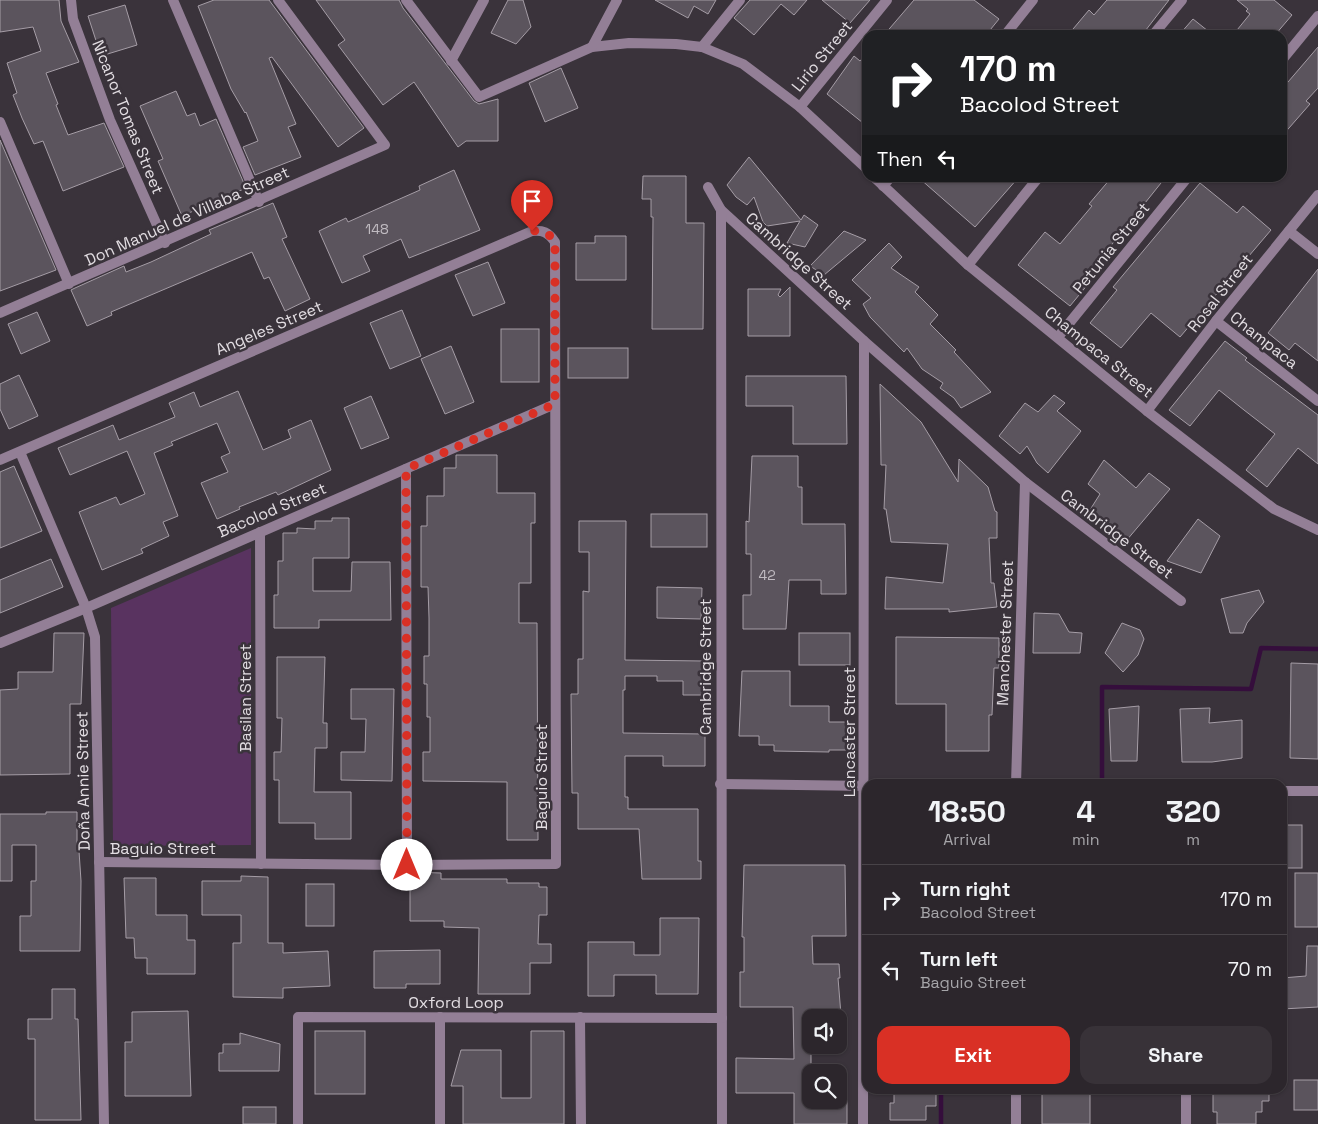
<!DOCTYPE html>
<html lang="en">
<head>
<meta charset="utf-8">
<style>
	:root { --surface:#2c262c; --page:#383238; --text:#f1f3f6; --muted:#a6a5a9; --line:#484348; --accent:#d93025 }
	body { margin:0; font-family:"Space Grotesk",sans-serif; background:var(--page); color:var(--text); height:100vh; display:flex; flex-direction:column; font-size:19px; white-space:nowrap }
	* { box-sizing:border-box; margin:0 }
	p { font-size:16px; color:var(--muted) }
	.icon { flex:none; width:28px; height:28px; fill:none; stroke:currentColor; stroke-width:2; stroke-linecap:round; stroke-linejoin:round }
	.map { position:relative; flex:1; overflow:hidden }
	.sheet { position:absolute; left:862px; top:779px; width:425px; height:315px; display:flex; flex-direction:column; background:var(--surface); border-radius:15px; box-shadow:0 1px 4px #0004,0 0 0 1px var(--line) }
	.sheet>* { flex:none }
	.hud { position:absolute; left:862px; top:30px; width:425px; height:152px; border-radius:15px; box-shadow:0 1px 4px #0004,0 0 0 1px var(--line); background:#202124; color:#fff; overflow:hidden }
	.tools { position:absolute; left:802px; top:1009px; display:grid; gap:10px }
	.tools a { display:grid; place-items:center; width:45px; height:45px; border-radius:10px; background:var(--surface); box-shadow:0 1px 4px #0004,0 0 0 1px var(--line); font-size:25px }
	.pin { position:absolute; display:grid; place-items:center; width:42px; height:42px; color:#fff; margin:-51px -21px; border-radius:50% 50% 50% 0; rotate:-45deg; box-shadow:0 0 5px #0007 }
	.pin .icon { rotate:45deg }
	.me { position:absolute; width:55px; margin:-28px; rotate:0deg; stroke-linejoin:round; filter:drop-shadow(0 0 4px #0008) }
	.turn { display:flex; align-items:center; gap:18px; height:105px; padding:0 15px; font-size:22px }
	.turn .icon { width:65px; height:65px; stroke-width:2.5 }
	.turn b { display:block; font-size:35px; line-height:42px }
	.then { display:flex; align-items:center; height:48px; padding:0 15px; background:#0003; gap:10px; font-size:19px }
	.eta { display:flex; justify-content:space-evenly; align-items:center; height:85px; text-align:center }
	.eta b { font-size:30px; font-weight:600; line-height:35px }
	.button { display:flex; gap:10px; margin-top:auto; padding:10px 15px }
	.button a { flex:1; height:58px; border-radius:15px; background:var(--accent); color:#fff; font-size:20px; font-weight:600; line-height:58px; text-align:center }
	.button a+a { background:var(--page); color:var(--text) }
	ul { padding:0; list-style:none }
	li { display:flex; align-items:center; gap:15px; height:70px; padding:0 15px; border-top:1px solid var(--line) }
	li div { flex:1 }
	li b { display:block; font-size:19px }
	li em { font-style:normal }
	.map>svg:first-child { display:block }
	.green { fill:#593360 }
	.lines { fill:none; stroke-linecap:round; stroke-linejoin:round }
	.stream { stroke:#350e3c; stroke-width:4.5 }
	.building { fill:#5b545d; stroke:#a59da6 }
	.minor { stroke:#937f96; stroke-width:10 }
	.route { stroke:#d93025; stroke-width:9; stroke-dasharray:0 16.2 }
	.labels { text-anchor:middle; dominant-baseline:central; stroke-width:5; stroke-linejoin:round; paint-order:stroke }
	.number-label { font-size:14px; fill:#c0bbc1 }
	.street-label { font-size:16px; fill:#e2dde2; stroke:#3a333b }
</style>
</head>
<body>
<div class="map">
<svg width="1318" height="1124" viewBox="0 0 1318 1124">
	<rect width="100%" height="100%" fill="#3a333b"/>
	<polygon class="green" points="251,548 251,845 113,846 111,608"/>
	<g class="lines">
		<g class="stream">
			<polyline points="1102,784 1102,687 1251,689 1261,648 1318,649"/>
			<polyline points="941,1089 941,1124"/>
		</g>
	</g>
	<g class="building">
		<polygon points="0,0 59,0 61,21 79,62 46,73 58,104 56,105 68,135 104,123 124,167 63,191 43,141 34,144 22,118 13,95 17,93 7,63 41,51 33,27 0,32"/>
		<polygon points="214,0 269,0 364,128 338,147 272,57 269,58 296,124 288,127 301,157 255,175 243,147 258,141 246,112 245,113 231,89 198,6"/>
		<polygon points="316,0 399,0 403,8 474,101 479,104 498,99 498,141 466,141 458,147 414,82 383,105 338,45 345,40"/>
		<polygon points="508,0 523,0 531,27 516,44 491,33"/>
		<polygon points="655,0 716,0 708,14 694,6 688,18"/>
		<polygon points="750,0 807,0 794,15 781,4 754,35 734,18"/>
		<polygon points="822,0 870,0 850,23"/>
		<polygon points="914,0 974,0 999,19 986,35 884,35"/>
		<polygon points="1107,0 1169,0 1142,35 1068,35 1089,10 1094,15"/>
		<polygon points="1237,0 1274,0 1292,15 1275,35 1233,35 1250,14 1246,11 1248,9"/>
		<polygon points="125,5 137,45 101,56 88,16"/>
		<polygon points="1193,19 1213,35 1179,35"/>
		<polygon points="1318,47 1318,88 1306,101 1310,104 1282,136 1282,89"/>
		<polygon points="868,52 868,127 827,94 854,56 860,61"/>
		<polygon points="561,68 578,108 545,122 529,83"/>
		<polygon points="176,91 187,116 195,113 200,126 216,119 246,188 182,216 158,161 163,159 140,106"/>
		<polygon points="0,140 56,270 0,291"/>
		<polygon points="749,157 801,220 804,215 818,225 805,247 787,243 800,221 767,226 763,222 754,197 747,205 736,197 727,185"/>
		<polygon points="454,170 480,230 409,258 401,239 363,256 370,271 342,283 319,231 346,218 348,222 386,205 420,190 419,186"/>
		<polygon points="643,176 686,176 686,223 704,223 703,329 652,329 653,217 651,217 651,199 642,199"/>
		<polygon points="919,178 1018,178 975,227"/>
		<polygon points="1111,178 1165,178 1093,268 1098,272 1070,306 1018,265 1045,232 1060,244 1092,206 1089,204"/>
		<polygon points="1200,183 1237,213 1243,206 1271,230 1180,337 1151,313 1121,348 1090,323 1117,290 1113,287"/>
		<polygon points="273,203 287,237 282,239 310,299 285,311 269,277 264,279 252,252 111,312 112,315 87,326 71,290 75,288 124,266 126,272 151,262 211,234 209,230"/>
		<polygon points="844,231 866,240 824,275 810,266"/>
		<polygon points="595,236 626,236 626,280 576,280 576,243 595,243"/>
		<polygon points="889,243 902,257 891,268 919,287 915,292 938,315 930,324 956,350 954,352 991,392 961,408 954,398 940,388 943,383 922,369 907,348 904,352 870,317 863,304 871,298 852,280"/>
		<polygon points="488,262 505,303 473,316 455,275"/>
		<polygon points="1318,269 1318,361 1295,343 1289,350 1268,333"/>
		<polygon points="790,287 790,336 748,336 748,289 781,289 778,295 780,297"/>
		<polygon points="402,310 421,356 390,369 370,323"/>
		<polygon points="37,312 50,341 21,354 8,324"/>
		<rect x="501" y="329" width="38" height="53"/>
		<polygon points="1225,341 1247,358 1245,360 1318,415 1318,464 1298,448 1267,487 1246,470 1275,434 1244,410 1219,390 1190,426 1169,410"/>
		<polygon points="451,346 474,402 445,414 421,359"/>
		<rect x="568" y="348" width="60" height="30"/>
		<polygon points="19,375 38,416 9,429 0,409 0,384"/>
		<polygon points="746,376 846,376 847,444 793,444 793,406 746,406"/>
		<polygon points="880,384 921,422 958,482 959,459 988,487 995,511 997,512 997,538 989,538 991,583 994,583 997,607 949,612 949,609 885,609 886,577 943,583 948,544 891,542 886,509 884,509 886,465 881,465"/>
		<polygon points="238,391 263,450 291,438 288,430 311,420 331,470 278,495 276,492 239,507 240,509 217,519 201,483 228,472 221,457 230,453 217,423 171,442 173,445 154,453 178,516 163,522 169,536 141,549 143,553 102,570 79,512 116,497 120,505 145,494 127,451 70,475 58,448 113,425 119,440 175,417 169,403 194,392 200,407"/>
		<polygon points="1054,395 1065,403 1057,411 1081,431 1048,473 1037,463 1027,446 1020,454 999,436 1025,403 1038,412"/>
		<polygon points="371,396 389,438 361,449 344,408"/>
		<polygon points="456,455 497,455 497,493 535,493 535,523 531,523 531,583 519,583 519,623 537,623 538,840 507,840 507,782 423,781 423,752 430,752 430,717 427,717 427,684 424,684 424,656 429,656 429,618 428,587 421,587 421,526 427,526 427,496 444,496 444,468 456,468"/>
		<polygon points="752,456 798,456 798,487 802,487 802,524 845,524 846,594 821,594 821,580 789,580 786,629 743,629 743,595 751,595 751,554 746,554 746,521 749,522"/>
		<polygon points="1104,460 1136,488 1149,473 1170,489 1126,541 1088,513 1100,494 1088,484"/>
		<polygon points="14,466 42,531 0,548 0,472"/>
		<rect x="651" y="514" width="56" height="33"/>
		<polygon points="332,518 349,518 349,558 313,558 313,591 351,591 352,562 390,562 391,620 319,620 319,628 274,628 274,595 278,595 278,561 283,561 283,533 297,533 297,528 315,529 315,521 332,521"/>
		<polygon points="1198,519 1220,536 1201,573 1167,561"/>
		<polygon points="579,521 626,521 625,660 704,661 704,695 683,695 683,681 657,681 657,676 625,676 625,690 623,690 623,733 705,734 705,766 663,766 663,756 625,756 625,797 628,797 628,809 698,809 698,861 701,861 701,879 642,879 639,829 578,829 578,793 572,793 571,694 578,694 578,659 583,659 583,591 589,592 589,552 579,552"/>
		<polygon points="51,559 63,587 0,613 0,580"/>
		<polygon points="657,587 702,588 701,619 657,618"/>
		<polygon points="1259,590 1264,602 1247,623 1243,633 1230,633 1221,599"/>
		<polygon points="1034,613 1059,614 1069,632 1082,633 1080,653 1033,653"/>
		<polygon points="1122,623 1140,630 1144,639 1138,655 1123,672 1105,653"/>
		<polygon points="54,633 84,633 81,704 70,704 70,774 0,775 0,690 18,689 18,672 53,672"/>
		<rect x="799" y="633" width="51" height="32"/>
		<polygon points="896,637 999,638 999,668 994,668 992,715 989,715 989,751 946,751 946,704 896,704"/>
		<polygon points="277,657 325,657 323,723 327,723 327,748 315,748 314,792 351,792 351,839 315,839 315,823 279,823 279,780 274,780 274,752 281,752 282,718 277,718"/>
		<polygon points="1291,663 1318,664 1318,759 1290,758"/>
		<polygon points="742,671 790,671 790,706 829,706 829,722 850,722 850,750 829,750 829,752 774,751 774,745 759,745 759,736 739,736"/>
		<polygon points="351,689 394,689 392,781 341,780 341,752 365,752 366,719 351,719"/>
		<polygon points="1139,706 1137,761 1111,761 1109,709"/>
		<polygon points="1210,708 1209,723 1242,720 1242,758 1212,762 1182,762 1180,709"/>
		<polygon points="46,812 77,812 77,851 79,851 81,881 80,951 20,951 20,916 31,916 31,881 36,881 36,845 12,845 12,881 0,881 0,814 46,814"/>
		<rect x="1282" y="825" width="20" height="43"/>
		<polygon points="744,865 845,865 846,936 812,936 813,964 839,964 840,978 838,978 841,1015 811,1014 811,1100 847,1100 847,1124 794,1124 794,1093 736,1093 736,1058 794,1059 793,1007 740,1007 740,972 744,972 744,937 742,937"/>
		<polygon points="410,872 441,873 441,879 507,879 507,883 539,883 539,887 547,887 547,915 539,915 538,944 551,944 551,963 530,963 530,994 478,994 479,928 444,927 444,921 410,921"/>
		<rect x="1295" y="873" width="23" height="54"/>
		<polygon points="241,876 268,877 268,943 283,943 283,953 328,951 330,986 283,988 283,998 233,997 233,943 241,943 241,915 202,915 202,881 241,881"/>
		<polygon points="124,878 156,878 156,915 187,915 187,940 195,940 195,974 147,974 147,958 135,958 134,938 126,938"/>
		<rect x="306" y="884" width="28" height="42"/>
		<polygon points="660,918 699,918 698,994 656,994 656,975 614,975 614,996 588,996 588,942 634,942 634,955 660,955"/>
		<polygon points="1307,946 1318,946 1318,1007 1282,1009 1282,978 1306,976"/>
		<polygon points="440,950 440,984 406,984 406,988 374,988 374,951"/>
		<polygon points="52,989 75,989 75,1019 78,1019 81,1120 35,1120 35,1039 28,1039 28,1019 52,1019"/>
		<polygon points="188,1011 191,1096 125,1096 125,1042 132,1042 132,1012"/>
		<rect x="315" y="1031" width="50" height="63"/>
		<polygon points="531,1031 564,1031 564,1124 463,1124 463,1086 451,1086 461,1050 501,1050 501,1098 531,1098"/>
		<polygon points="240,1033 280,1044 279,1071 219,1071 219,1053 223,1053 223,1044 240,1044"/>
		<rect x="1294" y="1080" width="24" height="30"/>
		<rect x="1042" y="1089" width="48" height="35"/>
		<polygon points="1213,1089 1269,1089 1269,1101 1262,1101 1262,1112 1256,1112 1256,1124 1217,1124 1217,1112 1213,1112"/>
		<polygon points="894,1091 936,1091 936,1106 926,1106 926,1120 890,1120 890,1103 894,1103"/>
		<rect x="243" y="1107" width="33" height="17"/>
	</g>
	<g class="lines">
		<g class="minor">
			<polyline points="71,0 73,19 110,120 165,243"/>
			<polyline points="173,0 259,202"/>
			<polyline points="406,0 479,97 592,47 629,43 676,44 702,47 743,64 800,107 868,170"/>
			<polyline points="1005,35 1033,0"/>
			<polyline points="1153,35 1182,0"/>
			<polyline points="592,47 617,0"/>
			<polyline points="702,47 740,0"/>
			<polyline points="1282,60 1318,16"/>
			<polyline points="451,61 484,0"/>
			<polyline points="800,107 887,0"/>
			<polyline points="0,122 69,284"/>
			<polyline points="875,178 968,265 1147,411 1274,509 1318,530"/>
			<polyline points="883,186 890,178"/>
			<polyline points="708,187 721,210 864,341 1025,482 1181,601"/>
			<polyline points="721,210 722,1124"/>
			<polyline points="1289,231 1318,254"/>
			<polyline points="968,265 1038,178"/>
			<polyline points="0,313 385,145 278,0"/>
			<polyline points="1216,321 1318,401"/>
			<polyline points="1058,337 1187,178"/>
			<polyline points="1147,411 1216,321 1318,195"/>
			<polyline points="20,452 86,608 95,637 104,1124"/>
			<path d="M 0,460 L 532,231 C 543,230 548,232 555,242 L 556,864 L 407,865 L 99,862"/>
			<polyline points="406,469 407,865"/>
			<polyline points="260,532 261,864"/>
			<polyline points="0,643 86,608 555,404"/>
			<polyline points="720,784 868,786"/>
			<polyline points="1016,784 1025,482"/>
			<polyline points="1282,791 1318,791"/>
			<polyline points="580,1017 581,1124"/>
			<polyline points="1016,1089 1016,1124"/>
			<polyline points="1186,1089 1186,1124"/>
			<polyline points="298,1124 298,1017 722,1018"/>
			<polyline points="440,1124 440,1017"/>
			<polyline points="863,1124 864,341"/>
		</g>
	</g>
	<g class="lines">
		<path class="route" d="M 407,865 L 406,469 L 555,404 L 555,242 C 548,232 543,230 532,231"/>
	</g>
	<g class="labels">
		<g class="number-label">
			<text x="377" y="229">148</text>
			<text x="767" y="575">42</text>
		</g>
		<g class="street-label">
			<text transform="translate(822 56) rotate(-51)">Lirio Street</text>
			<text transform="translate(128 117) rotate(68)">Nicanor Tomas Street</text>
			<text transform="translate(187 216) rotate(-24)">Don Manuel de Villaba Street</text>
			<text transform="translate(1111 248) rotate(-51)">Petunia Street</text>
			<text transform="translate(799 261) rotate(42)">Cambridge Street</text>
			<text transform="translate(1220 293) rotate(-52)">Rosal Street</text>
			<text transform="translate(269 328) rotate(-23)">Angeles Street</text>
			<text transform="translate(1264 340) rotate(38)">Champaca</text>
			<text transform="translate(1099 352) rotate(39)">Champaca Street</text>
			<text transform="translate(272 510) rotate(-23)">Bacolod Street</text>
			<text transform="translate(1117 534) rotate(37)">Cambridge Street</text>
			<text transform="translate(1005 633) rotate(-88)">Manchester Street</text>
			<text transform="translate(705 667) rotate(-90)">Cambridge Street</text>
			<text transform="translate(245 698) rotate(-90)">Basilan Street</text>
			<text transform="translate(849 732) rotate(-90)">Lancaster Street</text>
			<text transform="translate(541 777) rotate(-90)">Baguio Street</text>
			<text transform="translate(83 781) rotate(-91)">Doña Annie Street</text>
			<text x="163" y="848">Baguio Street</text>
			<text x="456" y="1002">Oxford Loop</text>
		</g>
	</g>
</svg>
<div class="tools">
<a><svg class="icon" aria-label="sound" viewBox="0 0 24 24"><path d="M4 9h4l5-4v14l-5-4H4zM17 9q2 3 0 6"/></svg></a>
<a><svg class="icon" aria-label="search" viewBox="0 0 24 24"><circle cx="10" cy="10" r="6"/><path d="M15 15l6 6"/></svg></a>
</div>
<div class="pin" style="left:532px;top:231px;background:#d93025"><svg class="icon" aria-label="arrive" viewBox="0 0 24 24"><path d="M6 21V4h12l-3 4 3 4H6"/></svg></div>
<svg class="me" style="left:407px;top:865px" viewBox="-20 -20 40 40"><circle r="19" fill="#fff"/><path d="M0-13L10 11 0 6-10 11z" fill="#d93025"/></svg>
<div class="hud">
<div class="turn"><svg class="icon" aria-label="right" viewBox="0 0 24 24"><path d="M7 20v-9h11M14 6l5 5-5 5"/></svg><div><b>170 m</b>Bacolod Street</div></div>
<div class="then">Then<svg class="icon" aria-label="left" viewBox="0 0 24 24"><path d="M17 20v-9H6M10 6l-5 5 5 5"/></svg></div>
</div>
<section class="sheet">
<div class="eta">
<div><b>18:50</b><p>Arrival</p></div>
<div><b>4</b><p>min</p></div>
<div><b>320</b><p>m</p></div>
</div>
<ul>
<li><svg class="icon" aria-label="right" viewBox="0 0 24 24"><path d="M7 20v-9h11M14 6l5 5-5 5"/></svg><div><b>Turn right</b><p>Bacolod Street</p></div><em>170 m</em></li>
<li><svg class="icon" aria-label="left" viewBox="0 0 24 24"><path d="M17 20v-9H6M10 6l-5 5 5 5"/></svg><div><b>Turn left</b><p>Baguio Street</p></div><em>70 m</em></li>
</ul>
<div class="button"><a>Exit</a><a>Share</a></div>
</section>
</div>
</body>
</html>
